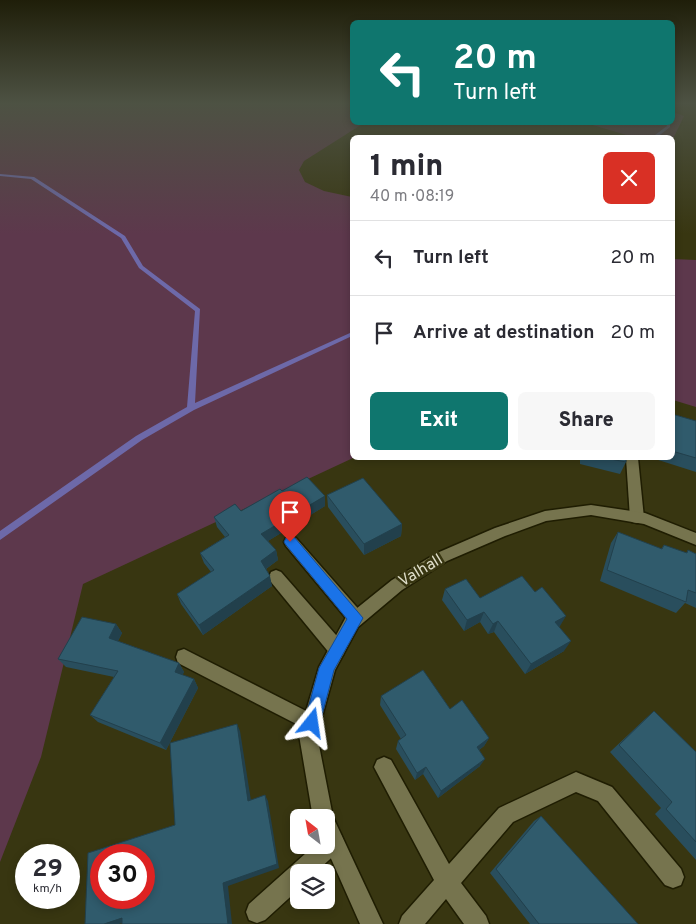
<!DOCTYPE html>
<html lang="en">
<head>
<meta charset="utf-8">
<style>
	:root { --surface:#fff; --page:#f7f7f7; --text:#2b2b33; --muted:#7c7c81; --line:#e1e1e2; --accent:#0f766e }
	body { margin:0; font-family:Overpass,sans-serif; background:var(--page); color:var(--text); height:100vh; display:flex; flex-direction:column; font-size:19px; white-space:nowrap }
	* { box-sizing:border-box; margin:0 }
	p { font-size:16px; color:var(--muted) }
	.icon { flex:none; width:28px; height:28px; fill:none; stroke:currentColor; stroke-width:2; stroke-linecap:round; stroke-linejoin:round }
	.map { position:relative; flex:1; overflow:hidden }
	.side { position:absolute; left:350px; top:135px; width:325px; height:325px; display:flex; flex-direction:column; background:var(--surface); border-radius:8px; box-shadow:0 2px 8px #0003 }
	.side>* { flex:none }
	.guide { position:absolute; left:350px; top:20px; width:325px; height:105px; border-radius:8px; box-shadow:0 2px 8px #0003; background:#0f766e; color:#fff; overflow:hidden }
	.needle { width:32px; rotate:329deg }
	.fabs { position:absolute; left:290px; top:809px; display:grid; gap:10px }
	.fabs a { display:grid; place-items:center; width:45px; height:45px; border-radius:8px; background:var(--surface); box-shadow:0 2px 8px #0003; font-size:25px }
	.speed { position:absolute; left:15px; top:844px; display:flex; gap:10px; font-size:25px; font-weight:700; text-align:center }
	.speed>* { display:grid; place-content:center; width:65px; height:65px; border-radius:50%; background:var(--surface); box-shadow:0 2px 8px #0003; line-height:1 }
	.speed small { font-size:12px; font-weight:400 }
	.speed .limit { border:8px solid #d22; background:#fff; color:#111 }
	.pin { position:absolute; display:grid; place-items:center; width:42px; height:42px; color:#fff; margin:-51px -21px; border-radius:50% 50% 50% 0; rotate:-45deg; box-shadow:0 0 5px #0007 }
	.pin .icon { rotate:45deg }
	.me { position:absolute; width:55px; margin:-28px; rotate:15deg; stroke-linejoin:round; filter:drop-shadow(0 0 4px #0008) }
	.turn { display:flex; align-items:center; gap:18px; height:105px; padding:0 20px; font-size:22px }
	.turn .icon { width:65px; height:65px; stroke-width:2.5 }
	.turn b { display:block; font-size:35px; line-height:42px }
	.round { display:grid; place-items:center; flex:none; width:52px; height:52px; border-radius:8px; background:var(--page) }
	.headline { display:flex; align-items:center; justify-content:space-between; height:85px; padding:0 20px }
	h1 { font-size:30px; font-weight:800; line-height:38px }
	.cta { display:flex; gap:10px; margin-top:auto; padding:10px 20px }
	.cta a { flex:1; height:58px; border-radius:8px; background:var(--accent); color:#fff; font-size:20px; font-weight:800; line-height:58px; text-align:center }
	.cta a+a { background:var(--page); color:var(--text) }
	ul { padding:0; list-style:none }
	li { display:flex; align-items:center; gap:15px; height:75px; padding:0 20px; border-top:1px solid var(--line) }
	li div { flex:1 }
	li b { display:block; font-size:19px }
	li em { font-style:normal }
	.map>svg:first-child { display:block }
	.green { fill:#5d384c }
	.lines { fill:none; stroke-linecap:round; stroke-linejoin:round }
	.stream { fill:#6d69a9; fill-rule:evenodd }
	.service-casing { stroke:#1f1d02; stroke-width:3 }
	.minor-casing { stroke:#1f1d02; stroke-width:3 }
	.service { fill:#76744e; fill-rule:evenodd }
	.minor { fill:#76744e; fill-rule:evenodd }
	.wall { fill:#294e5d }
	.shaded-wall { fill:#22404c }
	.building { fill:#305b6c; stroke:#22404c; fill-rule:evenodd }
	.route { fill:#1a73e8; stroke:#114b97 }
	.labels { text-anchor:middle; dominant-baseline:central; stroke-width:5; stroke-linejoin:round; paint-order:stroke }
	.near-street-label { font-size:16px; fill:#deddc9; stroke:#383611 }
</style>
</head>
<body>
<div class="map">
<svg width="696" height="924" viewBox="0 0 696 924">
	<rect width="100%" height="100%" fill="#383611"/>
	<g class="green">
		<polygon points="0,104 352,104 352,122 364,123 304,161 299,170 305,182 324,191 352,197 353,458 83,584 41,757 0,862"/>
		<polygon points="673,112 684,116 673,139 672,138 633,137 586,123 672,122"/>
		<polygon points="673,259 696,260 696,407 673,400"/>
	</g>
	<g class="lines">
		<g class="stream">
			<polygon points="666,122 670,122 670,127 656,138 651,138 667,126"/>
			<polygon points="0,174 34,177 125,236 143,266 200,309 195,403 350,333 352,332 352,336 194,410 142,440 0,540 0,531 136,436 187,407 195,311 139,268 121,238 31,179 0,176"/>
		</g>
		<g class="service-casing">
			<g id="service">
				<polygon points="626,458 638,458 644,518 642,522 637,523 632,522 630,518"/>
				<polygon points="291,536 296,538 362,613 364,618 362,623 356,625 350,623 286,546 284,542 286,538"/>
				<polygon points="276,570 281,572 343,643 345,649 343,655 337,657 331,655 271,582 269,577 271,572"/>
				<polygon points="184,649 318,717 321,723 318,729 312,732 306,729 178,663 176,657 178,651"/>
				<polygon points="384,757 391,760 449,864 499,808 576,772 612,787 681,869 684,877 681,885 673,888 665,885 598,801 576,792 513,822 461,883 486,916 489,924 464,924 446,899 425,924 399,924 402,916 434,880 374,767 377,760"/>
				<polygon points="334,832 341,835 344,842 341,849 316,872 299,872 299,889 265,920 257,923 249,920 246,912 249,904 315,845 326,845 326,835"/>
			</g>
		</g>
		<g class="minor-casing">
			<polygon id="minor" points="591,505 645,513 696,533 696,545 644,524 591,515 546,521 505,536 447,561 402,590 358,627 335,670 317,735 333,817 383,924 360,924 325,845 326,818 313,818 299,735 319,667 346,617 392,580 437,553 495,528 545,511"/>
		</g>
		<use href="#service" class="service"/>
		<use href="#minor" class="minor"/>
	</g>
	<g class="wall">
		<polygon points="672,414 696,421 696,472 652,458 672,458"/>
		<polygon points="580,458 626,458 626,462 620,474 580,464"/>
		<polygon points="327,495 402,524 401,536 364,555 328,507"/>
		<polygon points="325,506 268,541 276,550 278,560 266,569 272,586 203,635 181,604 177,594 211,572 204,563 200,553 225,537 217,527 214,517 241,511"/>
		<polygon points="618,532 661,549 664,545 686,553 688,550 696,554 696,608 685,603 676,613 600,581 611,543"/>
		<polygon points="445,589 480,598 535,592 560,626 559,627 564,651 525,674 494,632 488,634 480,622 464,631 442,600"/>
		<polygon points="116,624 122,633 118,641 179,663 184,672 182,675 194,679 198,688 166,750 98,722 90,715 114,677 66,667 58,659"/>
		<polygon points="381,696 450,709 489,738 484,746 479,750 480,766 438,798 423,774 415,780 396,749 398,741 401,739 380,705"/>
		<polygon points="654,711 696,752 696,860 655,814 661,808 610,752 645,719"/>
		<polygon points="541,816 638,924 530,924 490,873 534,821"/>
	</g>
	<g class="shaded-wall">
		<polygon points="325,496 325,506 263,544 261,534"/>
		<polygon points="402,524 401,536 364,555 364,544"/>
		<polygon points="276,550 278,560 263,571 261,561"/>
		<polygon points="270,576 272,586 203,635 199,625"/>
		<polygon points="484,612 480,622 464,631 467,620"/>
		<polygon points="566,616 560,626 549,633 555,622"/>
		<polygon points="498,621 494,632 488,634 493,624"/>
		<polygon points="116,624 122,633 115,647 109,638"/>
		<polygon points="571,641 564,651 525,674 531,664"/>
		<polygon points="179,663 184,672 180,681 175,672"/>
		<polygon points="194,679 198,688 166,750 160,743"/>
		<polygon points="237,724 240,731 252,807 248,801"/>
		<polygon points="489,738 484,746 472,755 477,747"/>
		<polygon points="485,759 480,766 438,798 441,791"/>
		<polygon points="426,767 423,774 415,780 417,773"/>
		<polygon points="265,795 268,801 279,868 228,886 232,924 228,924 223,883"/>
		<polygon points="122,918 131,920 119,924 104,924"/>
	</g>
	<g class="building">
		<polygon points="672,414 696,421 696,458 672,451"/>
		<polygon points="605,458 626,458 626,462"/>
		<polygon points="307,477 325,496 261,534 276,550 261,561 270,576 199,625 177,594 214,570 200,553 229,535 214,517 235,504 241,511 280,489 282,491"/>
		<polygon points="363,478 402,524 364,544 327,495"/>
		<polygon points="618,532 662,549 664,545 687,553 688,550 696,554 696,593 688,590 686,602 607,570"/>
		<polygon points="522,576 535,592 542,587 566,616 555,622 571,641 531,664 498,621 493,624 484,612 467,620 445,589 466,579 480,598"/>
		<polygon points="82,617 116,624 109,638 179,663 175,672 194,679 160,743 90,715 118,671 58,659"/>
		<polygon points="423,670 450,709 462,700 489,738 477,747 485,759 441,791 426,767 417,773 398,741 406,735 381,696"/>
		<polygon points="654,711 696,752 696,842 666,809 672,802 619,745"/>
		<path d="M 237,724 L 248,801 L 265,795 L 277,864 L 223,883 L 228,924 L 122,924 L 122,918 L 104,924 L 85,924 L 88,853 L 175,825 L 170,743 ZM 101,855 L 144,855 L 144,898 L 101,898 Z"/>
		<polygon points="541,816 638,924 539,924 496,869"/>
	</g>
	<linearGradient id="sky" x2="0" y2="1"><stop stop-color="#1f1e09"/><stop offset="0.44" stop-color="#4d5243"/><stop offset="1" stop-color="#4d5243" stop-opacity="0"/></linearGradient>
	<rect width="696" height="234" fill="url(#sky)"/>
	<polygon class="route" points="290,536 295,538 363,618 334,670 320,723 318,729 312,732 306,729 304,723 319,668 347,619 286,545 284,542 286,538"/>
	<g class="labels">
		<g class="near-street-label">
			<text transform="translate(421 571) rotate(-31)">Valhall</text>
		</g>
	</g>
</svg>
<div class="fabs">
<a><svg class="needle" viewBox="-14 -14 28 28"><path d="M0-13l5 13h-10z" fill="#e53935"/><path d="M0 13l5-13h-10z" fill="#7c7c81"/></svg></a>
<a><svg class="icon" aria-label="layers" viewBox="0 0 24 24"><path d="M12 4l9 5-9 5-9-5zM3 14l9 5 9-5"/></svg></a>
</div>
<div class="speed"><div>29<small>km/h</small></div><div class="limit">30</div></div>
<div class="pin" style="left:290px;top:542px;background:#d93025"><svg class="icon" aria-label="arrive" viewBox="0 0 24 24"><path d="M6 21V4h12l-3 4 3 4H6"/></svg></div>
<svg class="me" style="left:312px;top:723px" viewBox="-20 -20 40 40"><path d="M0-17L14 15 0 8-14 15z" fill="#1a73e8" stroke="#fff" stroke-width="4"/></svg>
<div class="guide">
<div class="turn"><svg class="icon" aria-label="left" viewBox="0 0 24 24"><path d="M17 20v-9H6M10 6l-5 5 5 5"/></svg><div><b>20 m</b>Turn left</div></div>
</div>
<section class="side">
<div class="headline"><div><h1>1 min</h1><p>40 m · 08:19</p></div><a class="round" style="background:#d93025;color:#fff"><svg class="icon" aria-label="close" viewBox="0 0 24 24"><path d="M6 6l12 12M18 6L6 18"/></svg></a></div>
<ul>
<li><svg class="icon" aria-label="left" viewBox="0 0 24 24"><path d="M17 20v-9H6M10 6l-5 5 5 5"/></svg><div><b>Turn left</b></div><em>20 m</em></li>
<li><svg class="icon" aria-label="arrive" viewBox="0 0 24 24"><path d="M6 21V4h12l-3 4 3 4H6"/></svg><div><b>Arrive at destination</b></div><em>20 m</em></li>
</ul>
<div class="cta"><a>Exit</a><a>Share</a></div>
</section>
</div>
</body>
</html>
